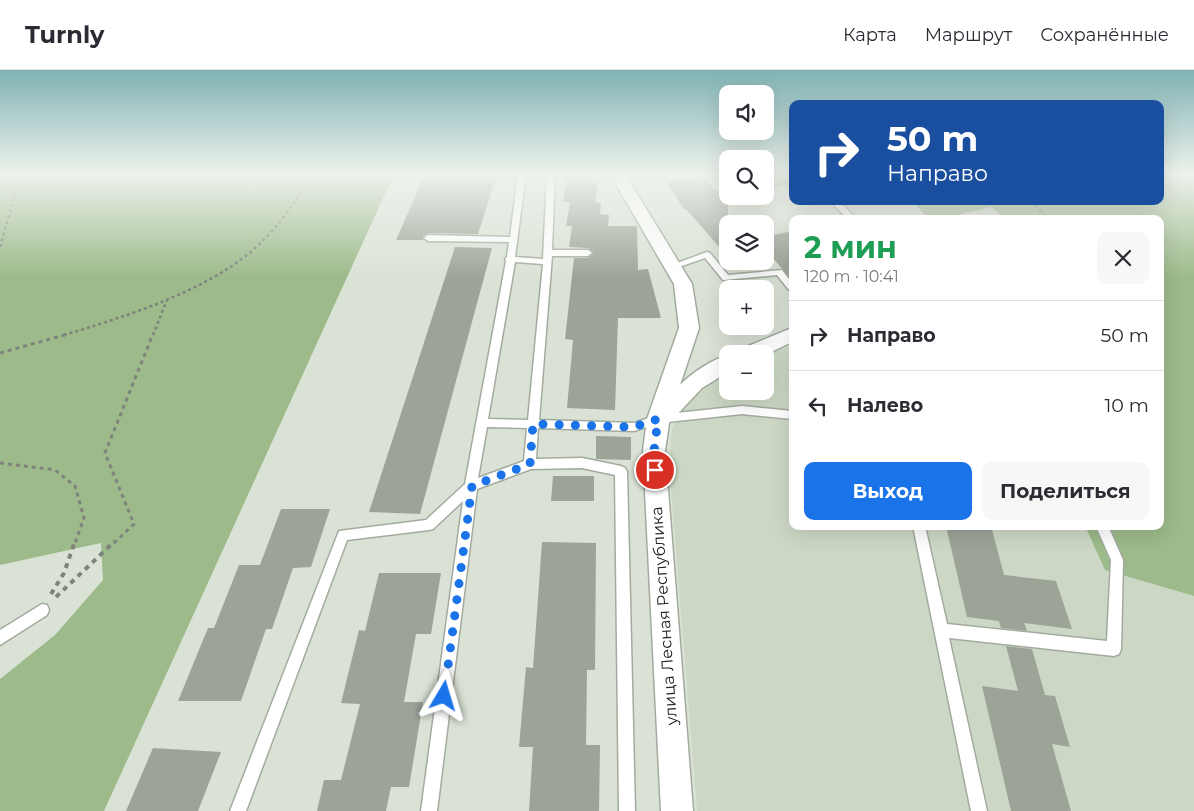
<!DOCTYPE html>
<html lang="ru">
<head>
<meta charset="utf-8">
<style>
	:root { --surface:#fff; --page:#f7f7f7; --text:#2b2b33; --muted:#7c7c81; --line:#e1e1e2; --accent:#1a73e8 }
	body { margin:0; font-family:Montserrat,sans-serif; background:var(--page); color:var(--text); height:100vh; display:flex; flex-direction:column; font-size:19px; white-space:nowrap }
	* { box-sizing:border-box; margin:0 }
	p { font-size:16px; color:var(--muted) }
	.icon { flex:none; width:28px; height:28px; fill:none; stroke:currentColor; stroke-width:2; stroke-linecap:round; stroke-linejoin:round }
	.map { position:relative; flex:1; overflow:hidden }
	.side { position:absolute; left:789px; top:145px; width:375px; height:315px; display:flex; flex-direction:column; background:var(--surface); border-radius:10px; box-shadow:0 5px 20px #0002 }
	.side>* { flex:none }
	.top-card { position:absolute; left:789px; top:30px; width:375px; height:105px; border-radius:10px; box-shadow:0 5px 20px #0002; background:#1a4fa0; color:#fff; overflow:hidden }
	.fabs { position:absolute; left:719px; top:15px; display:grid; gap:10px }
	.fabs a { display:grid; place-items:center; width:55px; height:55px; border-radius:10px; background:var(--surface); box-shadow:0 5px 20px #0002; font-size:25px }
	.pin { position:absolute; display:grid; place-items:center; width:42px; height:42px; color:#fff; margin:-21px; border:2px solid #fff; border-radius:50%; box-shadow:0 1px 5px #0007 }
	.me { position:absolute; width:55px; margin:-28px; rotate:7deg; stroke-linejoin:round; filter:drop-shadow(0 0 4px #0008) }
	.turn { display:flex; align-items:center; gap:18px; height:105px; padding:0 15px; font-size:22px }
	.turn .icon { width:65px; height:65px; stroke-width:2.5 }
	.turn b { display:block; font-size:35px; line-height:42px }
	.round { display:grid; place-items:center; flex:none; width:52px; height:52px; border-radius:10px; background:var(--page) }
	.overview { display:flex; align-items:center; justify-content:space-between; height:85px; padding:0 15px }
	h1 { font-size:30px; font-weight:700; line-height:38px; color:#1e9e55 }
	.action { display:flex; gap:10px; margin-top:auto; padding:10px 15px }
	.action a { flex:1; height:58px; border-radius:10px; background:var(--accent); color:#fff; font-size:20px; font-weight:700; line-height:58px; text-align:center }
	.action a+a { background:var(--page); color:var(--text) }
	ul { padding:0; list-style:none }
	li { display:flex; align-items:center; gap:15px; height:70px; padding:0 15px; border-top:1px solid var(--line) }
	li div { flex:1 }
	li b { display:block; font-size:19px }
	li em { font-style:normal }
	header { display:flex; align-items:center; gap:30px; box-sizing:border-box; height:70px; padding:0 25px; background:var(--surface); border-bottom:1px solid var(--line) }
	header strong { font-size:24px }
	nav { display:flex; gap:28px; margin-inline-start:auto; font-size:18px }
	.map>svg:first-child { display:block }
	.built { fill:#ccd8c5 }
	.green { fill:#9cba8a }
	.water { fill:#83b065 }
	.building { fill:#9ca397 }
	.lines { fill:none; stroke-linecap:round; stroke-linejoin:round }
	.service-casing { stroke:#a3ab9f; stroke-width:3 }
	.minor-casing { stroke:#a3ab9f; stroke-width:3 }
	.path-far2 { stroke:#7e847b; stroke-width:2.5; stroke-dasharray:3 3; stroke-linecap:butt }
	.path-far1 { stroke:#7e847b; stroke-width:3; stroke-dasharray:4 4; stroke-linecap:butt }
	.path { stroke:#7e847b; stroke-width:4; stroke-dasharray:5 5; stroke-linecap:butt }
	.service { fill:#fff; fill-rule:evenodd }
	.minor { fill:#fff; fill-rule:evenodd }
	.route { stroke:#1a73e8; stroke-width:9; stroke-dasharray:0 16.2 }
	.labels { text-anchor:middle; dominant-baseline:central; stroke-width:4.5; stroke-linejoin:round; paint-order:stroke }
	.street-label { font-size:16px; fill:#222520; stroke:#fff }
</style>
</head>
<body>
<header>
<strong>Turnly</strong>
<nav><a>Карта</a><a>Маршрут</a><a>Сохранённые</a></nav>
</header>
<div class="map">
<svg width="1194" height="741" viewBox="0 0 1194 741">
	<rect width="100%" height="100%" fill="#dae2d5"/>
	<polygon class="built" points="792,276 792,456 1085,456 1105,500 1194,526 1194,741 697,741 669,394 672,359 683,339 702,319 727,303 728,321 765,321 765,285"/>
	<g class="green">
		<polygon points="0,104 394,104 104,741 0,741 0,609 55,565 103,510 101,473 0,495"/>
		<polygon points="1160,104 1194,104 1194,526 1105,500 1085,456 1160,456 1160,149 1007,149 991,137 939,149 929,149 912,131 1160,131"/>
	</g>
	<polygon class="water" points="765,104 792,104 792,115 765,118"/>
	<g class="building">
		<polygon points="425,104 497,104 478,164 428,163 423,166 423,170 396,170"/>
		<polygon points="568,104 591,104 591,111 598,111 595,132 601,133 600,144 609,145 608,156 637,156 638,200 648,199 661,248 618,248 615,340 567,338 573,270 565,269 574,188 588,188 594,183 588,178 569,177 572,156 566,156 570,132 563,132"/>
		<polygon points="704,107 715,121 720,121 728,130 728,187 686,139 684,139 666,112"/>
		<polygon points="792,161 792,210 765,179 765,167"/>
		<polygon points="455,177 492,178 420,444 369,442"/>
		<polygon points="596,366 631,367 631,390 596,389"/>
		<polygon points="553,406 594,406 594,431 551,431"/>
		<polygon points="281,439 330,439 311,497 293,498 272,559 266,559 241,631 178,631 208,558 214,558 239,495 260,495"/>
		<polygon points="946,456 991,456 1004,505 1056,511 1072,559 1024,553 1027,561 1001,558 999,551 967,547"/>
		<polygon points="542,472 596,473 595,600 587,600 586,675 600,675 599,741 529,741 533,677 519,677 526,597 533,598"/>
		<polygon points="379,503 441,503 431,564 416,564 404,632 423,632 409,717 391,717 386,741 317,741 324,710 341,710 360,634 341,633 359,560 365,561"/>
		<polygon points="1006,576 1032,579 1045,625 1055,626 1070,677 1052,674 1071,741 1011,741 982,616 1018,621"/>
		<polygon points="153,678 221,682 198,741 126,741"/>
	</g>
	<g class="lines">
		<g class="service-casing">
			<g id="service">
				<path d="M 518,104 L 526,104 L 515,187 L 543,189 L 547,104 L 555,104 L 552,180 L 588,180 L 592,183 L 588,186 L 552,186 L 539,350 L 634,353 L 658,345 L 742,336 L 792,341 L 792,349 L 742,344 L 658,353 L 634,361 L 538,358 L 536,389 L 582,388 L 621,396 L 625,398 L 627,401 L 635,741 L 619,741 L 615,405 L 582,398 L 531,399 L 477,419 L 437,741 L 421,741 L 463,431 L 433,459 L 429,460 L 347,470 L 246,741 L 230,741 L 339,461 L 426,450 L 465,414 L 506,191 L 505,189 L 507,187 L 509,172 L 428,171 L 424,168 L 428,165 L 510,167 ZM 515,192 L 543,194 L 528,350 L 488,349 ZM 487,357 L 527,358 L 524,391 L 478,408 Z"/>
				<polygon points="830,131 839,131 857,149 848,149"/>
				<polygon points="707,182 710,183 728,205 782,200 792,213 792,221 789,220 777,205 723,210 705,188 673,199 669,196"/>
				<polygon points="913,456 925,456 947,554 1107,571 1111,490 1096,456 1108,456 1123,490 1121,579 1119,584 1114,586 949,568 987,741 971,741"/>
				<polygon points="42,534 47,535 49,540 47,545 0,575 0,560"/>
			</g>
		</g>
		<g class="minor-casing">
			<g id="minor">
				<path d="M 610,104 L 625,104 L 692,214 L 699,258 L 680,315 C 692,303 711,290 728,285 L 728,302 L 702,318 L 669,353 L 665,381 L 693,741 L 661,741 L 643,381 L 647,349 L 679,258 L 674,214 Z"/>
				<polygon points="792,258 792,272 765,285 738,284 741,279"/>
			</g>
		</g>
		<g class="path-far2">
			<polyline points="1031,131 1048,149"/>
			<polyline points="0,177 16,122 16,104"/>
			<path d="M 64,265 C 124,247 207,221 254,179 C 278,158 296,131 313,104"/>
			<polyline points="153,265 167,230"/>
		</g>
		<g class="path-far1">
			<polyline points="0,283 68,264"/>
			<polyline points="0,393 55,400 75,416 84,448 75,473"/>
			<polyline points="114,473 134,454 105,383 153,264"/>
		</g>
		<g class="path">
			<polyline points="51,524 64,503 75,471"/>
			<polyline points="56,527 115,471"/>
		</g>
		<use href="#service" class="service"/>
		<use href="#minor" class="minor"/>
	</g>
	<linearGradient id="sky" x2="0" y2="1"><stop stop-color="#7fb2b4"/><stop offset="0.5" stop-color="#eef2ec"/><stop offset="1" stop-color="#eef2ec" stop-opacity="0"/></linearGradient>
	<rect width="1194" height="208" fill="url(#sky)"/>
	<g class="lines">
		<polyline class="route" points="444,626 472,416 530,394 533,354 634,357 658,349 654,381 655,400"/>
	</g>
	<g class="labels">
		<g class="street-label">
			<text transform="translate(664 546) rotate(-94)">улица Лесная Республика</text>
		</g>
	</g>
</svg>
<div class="fabs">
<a><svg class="icon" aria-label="sound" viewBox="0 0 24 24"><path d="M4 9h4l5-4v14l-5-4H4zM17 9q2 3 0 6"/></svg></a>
<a><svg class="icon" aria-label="search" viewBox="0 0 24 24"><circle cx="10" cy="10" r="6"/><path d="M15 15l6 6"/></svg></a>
<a><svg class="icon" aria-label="layers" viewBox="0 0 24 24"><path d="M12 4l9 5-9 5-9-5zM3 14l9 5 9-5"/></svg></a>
<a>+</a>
<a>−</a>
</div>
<div class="pin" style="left:655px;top:400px;background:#d93025"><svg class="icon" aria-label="arrive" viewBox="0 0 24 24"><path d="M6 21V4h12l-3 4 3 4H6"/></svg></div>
<svg class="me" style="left:444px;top:626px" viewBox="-20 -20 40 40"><path d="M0-17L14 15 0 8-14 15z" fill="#1a73e8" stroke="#fff" stroke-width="4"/></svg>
<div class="top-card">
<div class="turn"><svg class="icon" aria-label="right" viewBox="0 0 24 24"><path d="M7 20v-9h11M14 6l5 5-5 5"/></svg><div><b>50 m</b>Направо</div></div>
</div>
<section class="side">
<div class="overview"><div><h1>2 мин</h1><p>120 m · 10:41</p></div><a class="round"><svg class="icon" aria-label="close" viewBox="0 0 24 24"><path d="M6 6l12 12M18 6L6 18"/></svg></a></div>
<ul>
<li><svg class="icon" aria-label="right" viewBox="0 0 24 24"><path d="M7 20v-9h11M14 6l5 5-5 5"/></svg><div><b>Направо</b></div><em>50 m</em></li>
<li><svg class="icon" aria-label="left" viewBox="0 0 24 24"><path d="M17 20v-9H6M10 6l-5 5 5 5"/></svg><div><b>Налево</b></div><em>10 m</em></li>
</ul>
<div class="action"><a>Выход</a><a>Поделиться</a></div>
</section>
</div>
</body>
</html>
